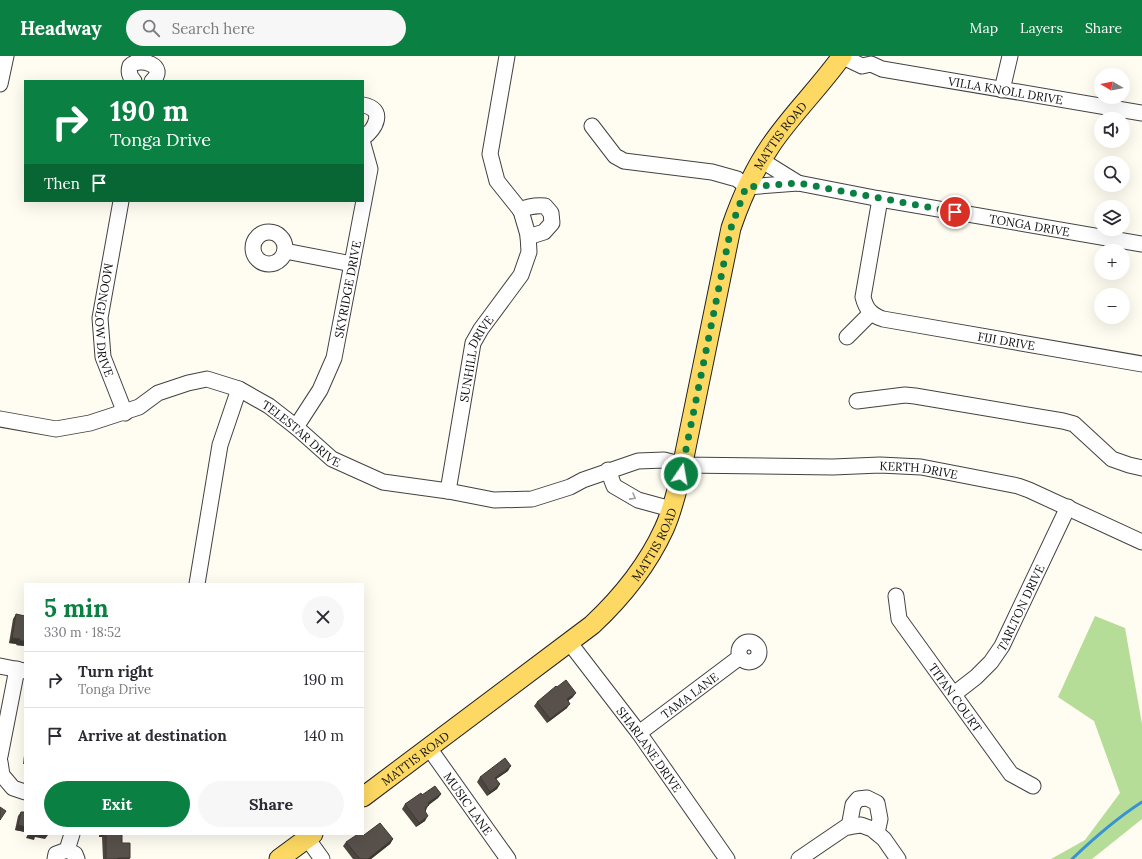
<!DOCTYPE html>
<html lang="en">
<head>
<meta charset="utf-8">
<style>
	:root { --surface:#fff; --page:#f7f7f7; --text:#2b2b33; --muted:#7c7c81; --line:#e1e1e2; --accent:#0b8043 }
	body { margin:0; font-family:Lora,serif; background:var(--page); color:var(--text); height:100vh; display:flex; flex-direction:column; font-size:15px; white-space:nowrap }
	* { box-sizing:border-box; margin:0 }
	p { font-size:13px; color:var(--muted) }
	.icon { flex:none; width:22px; height:22px; fill:none; stroke:currentColor; stroke-width:2; stroke-linecap:round; stroke-linejoin:round }
	.map { position:relative; flex:1; overflow:hidden }
	.details { position:absolute; left:24px; top:527px; width:340px; height:252px; display:flex; flex-direction:column; background:var(--surface); border-radius:0px; box-shadow:0 4px 16px #0002 }
	.details>* { flex:none }
	.banner { position:absolute; left:24px; top:24px; width:340px; height:122px; border-radius:0px; box-shadow:0 4px 16px #0002; background:#0b8043; color:#fff; overflow:hidden }
	.needle { width:26px; rotate:280deg }
	.controls { position:absolute; left:1094px; top:12px; display:grid; gap:8px }
	.controls a { display:grid; place-items:center; width:36px; height:36px; border-radius:50%; background:var(--surface); box-shadow:0 4px 16px #0002; font-size:20px }
	.pin { position:absolute; display:grid; place-items:center; width:34px; height:34px; color:#fff; margin:-17px; border:2px solid #fff; border-radius:50%; box-shadow:0 1px 4px #0007 }
	.me { position:absolute; width:44px; margin:-22px; rotate:12deg; stroke-linejoin:round; filter:drop-shadow(0 0 3px #0008) }
	.turn { display:flex; align-items:center; gap:14px; height:84px; padding:0 20px; font-size:18px }
	.turn .icon { width:52px; height:52px; stroke-width:2.5 }
	.turn b { display:block; font-size:28px; line-height:34px }
	.then { display:flex; align-items:center; height:38px; padding:0 20px; background:#0003; gap:8px; font-size:15px }
	.round { display:grid; place-items:center; flex:none; width:42px; height:42px; border-radius:21px; background:var(--page) }
	.overview { display:flex; align-items:center; justify-content:space-between; height:68px; padding:0 20px }
	h1 { font-size:24px; font-weight:800; line-height:30px; color:var(--accent) }
	.action { display:flex; gap:8px; margin-top:auto; padding:8px 20px }
	.action a { flex:1; height:46px; border-radius:24px; background:var(--accent); color:#fff; font-size:16px; font-weight:800; line-height:46px; text-align:center }
	.action a+a { background:var(--page); color:var(--text) }
	ul { padding:0; list-style:none }
	li { display:flex; align-items:center; gap:12px; height:56px; padding:0 20px; border-top:1px solid var(--line) }
	li div { flex:1 }
	li b { display:block; font-size:15px }
	li em { font-style:normal }
	header { display:flex; align-items:center; gap:24px; box-sizing:border-box; height:56px; padding:0 20px; background:var(--accent); color:#fff }
	header strong { font-size:19px }
	nav { display:flex; gap:22px; margin-inline-start:auto; font-size:14px }
	.search { width:280px; height:36px; background:var(--page); display:flex; align-items:center; gap:10px; box-sizing:border-box; padding:0 14px; border-radius:22px; color:var(--muted); font-size:15px }
	.map>svg:first-child { display:block }
	.forest { fill:#b6dd97 }
	.lines { fill:none; stroke-linecap:round; stroke-linejoin:round }
	.stream { stroke:#3893d2; stroke-width:3 }
	.minor-casing { stroke:#424242; stroke-width:17 }
	.major-casing { stroke:#202020; stroke-width:21 }
	.minor { stroke:#fff; stroke-width:15 }
	.major { stroke:#fdd963; stroke-width:19 }
	.wall { fill:#4c4540 }
	.shaded-wall { fill:#3e3834 }
	.building { fill:#58504b; stroke:#3e3834 }
	.oneway { stroke:#9f9f9f }
	.route { stroke:#0b8043; stroke-width:7; stroke-dasharray:0 12.6 }
	.labels { text-anchor:middle; dominant-baseline:central; stroke-width:4; stroke-linejoin:round; paint-order:stroke }
	.street-label { font-size:12px; fill:#0f0f0f; stroke:#fff }
</style>
</head>
<body>
<header>
<strong>Headway</strong>
<div class="search"><svg class="icon" aria-label="search" viewBox="0 0 24 24"><circle cx="10" cy="10" r="6"/><path d="M15 15l6 6"/></svg>Search here</div>
<nav><a>Map</a><a>Layers</a><a>Share</a></nav>
</header>
<div class="map">
<svg width="1142" height="803" viewBox="0 0 1142 803">
	<rect width="100%" height="100%" fill="#fffcf1"/>
	<polygon class="forest" points="1095,560 1125,572 1142,668 1142,763 1092,803 1051,803 1085,784 1120,737 1094,665 1058,641"/>
	<g class="lines">
		<path class="stream" d="M 1072,803 C 1094,782 1117,762 1142,746"/>
		<g class="minor-casing">
			<g id="minor">
				<path id="s1" d="M 841,0 L 862,10 L 871,8 L 882,13 L 1142,57"/>
				<path d="M 134,25 C 130,21 128,16 130,10 C 139,0 169,10 152,25"/>
				<polyline points="0,28 6,0"/>
				<polyline points="1002,34 1010,0"/>
				<path d="M 363,49 C 386,53 376,73 363,82"/>
				<path id="s2" d="M 592,70 L 615,100 L 624,105 L 712,116 L 737,123 L 747,131 L 798,127 L 880,143 L 1142,188"/>
				<polyline points="761,104 798,127"/>
				<path id="s3" d="M 880,143 L 863,241 C 866,253 871,259 883,263 L 1142,308"/>
				<path id="s4" d="M 121,145 L 100,262 L 103,301 L 125,357"/>
				<path d="M 520,154 C 529,150 536,149 545,150 L 551,157 L 552,167 L 544,176 L 528,181"/>
				<circle cx="269" cy="192" r="16"/>
				<polyline points="285,195 352,208"/>
				<polyline points="847,281 871,257"/>
				<polyline points="857,345 905,339 915,340 1063,365 1074,368 1112,403 1129,409 1142,412"/>
				<path id="s5" d="M 0,363 L 56,373 L 90,367 L 139,351 L 158,337 L 188,327 L 207,323 L 239,333 L 269,350 L 296,371 L 332,403 L 383,426 L 448,435 L 494,444 L 532,443 L 570,431 L 583,424 L 638,405 L 664,404 L 683,409 L 833,411 L 880,409 L 921,411 L 1018,430 L 1029,434 L 1142,486"/>
				<path id="s6" d="M 296,371 L 320,334 L 334,302 L 370,113 L 363,88"/>
				<polyline points="608,414 614,430 638,444 671,453"/>
				<path id="s7" d="M 448,435 L 473,287 L 481,273 L 521,219 L 529,196 L 528,179 L 521,155 L 497,125 L 490,98 L 507,0"/>
				<polyline points="197,528 220,389 239,333"/>
				<path id="s8" d="M 896,540 L 899,563 L 1011,718 L 1033,730"/>
				<circle cx="749" cy="596" r="10"/>
				<path id="s9" d="M 569,586 L 639,677 L 727,803"/>
				<polyline points="0,610 25,615"/>
				<path id="s10" d="M 954,638 L 976,621 L 991,606 L 1002,590 L 1068,451"/>
				<path id="s11" d="M 639,677 L 740,601"/>
				<path id="s12" d="M 429,692 L 508,803"/>
				<polyline points="0,700 17,613"/>
				<polyline points="0,706 2,719 13,732 25,736"/>
				<polyline points="849,771 853,749 858,743 867,742 877,747 880,763 877,777"/>
				<polyline points="304,778 322,803"/>
				<polyline points="67,794 72,778"/>
				<polyline points="55,803 56,798 67,794 75,798 77,803"/>
				<polyline points="799,803 846,771 861,769 872,773 884,783 898,803"/>
			</g>
		</g>
		<g class="major-casing">
			<g id="major">
				<path id="s13" d="M 363,741 L 592,569 C 622,541 647,510 664,473 C 671,458 675,442 679,426 L 731,172 C 741,143 753,115 771,89 C 792,58 820,31 842,0"/>
				<polyline points="279,803 313,778"/>
			</g>
		</g>
		<use href="#minor" class="minor"/>
		<use href="#major" class="major"/>
	</g>
	<g class="wall">
		<polygon points="16,558 25,590 16,589 17,588 9,587 13,563"/>
		<polygon points="557,631 573,641 568,645 567,652 547,667 534,650 537,646"/>
		<polygon points="25,691 25,708 23,708"/>
		<polygon points="508,715 496,723 500,728 497,733 487,740 477,726 480,721"/>
		<polygon points="441,738 438,742 429,748 425,756 425,765 416,771 402,753 405,748 422,739"/>
		<polygon points="21,756 25,776 15,774 18,760"/>
		<polygon points="99,778 122,778 122,787 130,802 129,803 103,803 102,781 99,781"/>
		<polygon points="364,779 393,783 390,788 371,803 353,803 343,790 346,786"/>
	</g>
	<g class="shaded-wall">
		<polygon points="12,582 20,583 17,588 9,587"/>
		<polygon points="20,585 25,585 25,590 16,589"/>
		<polygon points="576,637 573,641 564,648 567,643"/>
		<polygon points="570,648 567,652 547,667 550,663"/>
		<polygon points="511,710 508,715 492,726 495,722"/>
		<polygon points="500,728 497,733 487,740 490,736"/>
		<polygon points="441,738 438,742 425,752 428,747"/>
		<polygon points="428,760 425,765 416,771 419,767"/>
		<polygon points="18,769 25,771 25,776 15,774"/>
		<polygon points="28,778 44,778 48,779 45,783 35,781 34,784 26,782"/>
		<polygon points="101,778 105,778 102,781 99,781"/>
		<polygon points="393,783 390,788 371,803 368,803"/>
		<polygon points="118,802 130,802 129,803 117,803"/>
	</g>
	<g class="building">
		<polygon points="16,558 25,560 25,585 20,585 20,583 12,582"/>
		<polygon points="566,624 576,637 567,643 570,648 550,663 537,646 556,630 557,631"/>
		<polygon points="505,702 511,710 495,722 500,728 490,736 480,721"/>
		<polygon points="435,730 441,738 428,747 429,749 425,752 426,754 425,755 428,760 419,767 405,748 421,737 422,739"/>
		<polygon points="0,751 6,755 0,764"/>
		<polygon points="21,756 25,756 25,771 18,769"/>
		<polygon points="380,767 393,783 368,803 360,803 346,786 358,778 363,778 363,777 364,779"/>
		<polygon points="106,778 122,778 122,787 130,787 130,802 118,802 118,803 106,803"/>
	</g>
	<defs><path id="oneway-chevron" d="M-2-3.5L2.5 0L-2 3.5" fill="none" stroke-width="1.6" stroke-linecap="round" stroke-linejoin="round"/></defs>
	<use class="oneway" href="#oneway-chevron" transform="translate(633 441) rotate(29)"/>
	<g class="lines">
		<polyline class="route" points="681,418 731,172 746,131 798,127 955,156"/>
	</g>
	<g class="labels">
		<g class="street-label">
			<text stroke="none"><textPath href="#s1" startOffset="170">VILLA KNOLL DRIVE</textPath></text>
			<text stroke="none"><textPath href="#s13" startOffset="821">MATTIS ROAD</textPath></text>
			<text stroke="none"><textPath href="#s2" startOffset="462">TONGA DRIVE</textPath></text>
			<text stroke="none"><textPath href="#s6" startOffset="149">SKYRIDGE DRIVE</textPath></text>
			<text stroke="none"><textPath href="#s4" startOffset="121">MOONGLOW DRIVE</textPath></text>
			<text stroke="none"><textPath href="#s3" startOffset="256">FIJI DRIVE</textPath></text>
			<text stroke="none"><textPath href="#s7" startOffset="136">SUNHILL DRIVE</textPath></text>
			<text stroke="none"><textPath href="#s5" startOffset="328">TELESTAR DRIVE</textPath></text>
			<text stroke="none"><textPath href="#s5" startOffset="969">KERTH DRIVE</textPath></text>
			<text stroke="none"><textPath href="#s13" startOffset="389">MATTIS ROAD</textPath></text>
			<text stroke="none"><textPath href="#s10" startOffset="111">TARLTON DRIVE</textPath></text>
			<text stroke="none"><textPath href="#s11" startOffset="63">TAMA LANE</textPath></text>
			<text stroke="none"><textPath href="#s8" startOffset="120">TITAN COURT</textPath></text>
			<text stroke="none"><textPath href="#s9" startOffset="134">SHARLANE DRIVE</textPath></text>
			<text stroke="none"><textPath href="#s13" startOffset="65">MATTIS ROAD</textPath></text>
			<text stroke="none"><textPath href="#s12" startOffset="68">MUSIC LANE</textPath></text>
		</g>
	</g>
</svg>
<div class="controls">
<a><svg class="needle" viewBox="-14 -14 28 28"><path d="M0-13l5 13h-10z" fill="#e53935"/><path d="M0 13l5-13h-10z" fill="#7c7c81"/></svg></a>
<a><svg class="icon" aria-label="sound" viewBox="0 0 24 24"><path d="M4 9h4l5-4v14l-5-4H4zM17 9q2 3 0 6"/></svg></a>
<a><svg class="icon" aria-label="search" viewBox="0 0 24 24"><circle cx="10" cy="10" r="6"/><path d="M15 15l6 6"/></svg></a>
<a><svg class="icon" aria-label="layers" viewBox="0 0 24 24"><path d="M12 4l9 5-9 5-9-5zM3 14l9 5 9-5"/></svg></a>
<a>+</a>
<a>−</a>
</div>
<div class="pin" style="left:955px;top:156px;background:#d93025"><svg class="icon" aria-label="arrive" viewBox="0 0 24 24"><path d="M6 21V4h12l-3 4 3 4H6"/></svg></div>
<svg class="me" style="left:681px;top:418px" viewBox="-20 -20 40 40"><circle r="17" fill="#0b8043" stroke="#fff" stroke-width="3"/><path d="M0-11L8 9 0 5-8 9z" fill="#fff"/></svg>
<div class="banner">
<div class="turn"><svg class="icon" aria-label="right" viewBox="0 0 24 24"><path d="M7 20v-9h11M14 6l5 5-5 5"/></svg><div><b>190 m</b>Tonga Drive</div></div>
<div class="then">Then<svg class="icon" aria-label="arrive" viewBox="0 0 24 24"><path d="M6 21V4h12l-3 4 3 4H6"/></svg></div>
</div>
<section class="details">
<div class="overview"><div><h1>5 min</h1><p>330 m · 18:52</p></div><a class="round"><svg class="icon" aria-label="close" viewBox="0 0 24 24"><path d="M6 6l12 12M18 6L6 18"/></svg></a></div>
<ul>
<li><svg class="icon" aria-label="right" viewBox="0 0 24 24"><path d="M7 20v-9h11M14 6l5 5-5 5"/></svg><div><b>Turn right</b><p>Tonga Drive</p></div><em>190 m</em></li>
<li><svg class="icon" aria-label="arrive" viewBox="0 0 24 24"><path d="M6 21V4h12l-3 4 3 4H6"/></svg><div><b>Arrive at destination</b></div><em>140 m</em></li>
</ul>
<div class="action"><a>Exit</a><a>Share</a></div>
</section>
</div>
</body>
</html>
